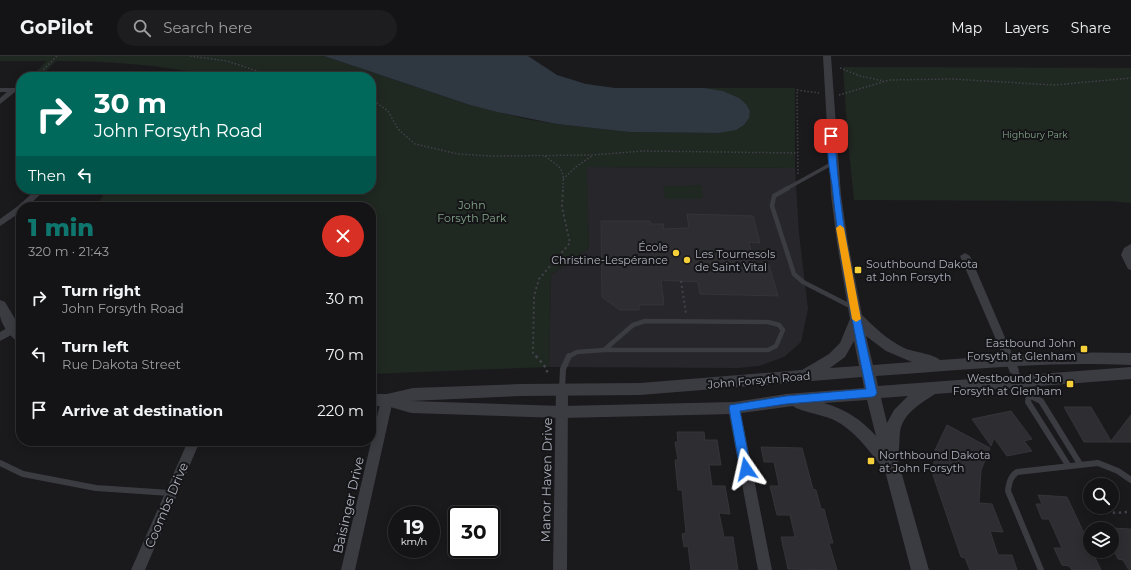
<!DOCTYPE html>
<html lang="en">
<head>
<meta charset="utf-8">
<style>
	:root { --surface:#141416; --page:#1d1d1f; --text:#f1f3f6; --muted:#9d9ea1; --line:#333335; --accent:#0f766e }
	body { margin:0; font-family:Montserrat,sans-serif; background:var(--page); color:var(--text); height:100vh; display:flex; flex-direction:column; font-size:15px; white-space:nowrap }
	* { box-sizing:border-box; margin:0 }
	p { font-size:13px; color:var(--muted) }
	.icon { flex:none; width:22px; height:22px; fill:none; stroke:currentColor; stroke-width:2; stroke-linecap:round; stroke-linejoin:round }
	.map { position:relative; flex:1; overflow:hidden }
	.details { position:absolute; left:16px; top:146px; width:360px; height:244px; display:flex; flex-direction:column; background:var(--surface); border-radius:16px; box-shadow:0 2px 10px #0003,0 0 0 1px var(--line) }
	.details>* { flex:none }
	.banner { position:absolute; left:16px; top:16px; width:360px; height:122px; border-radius:16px; box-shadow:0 2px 10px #0003,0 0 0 1px var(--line); background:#00695c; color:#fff; overflow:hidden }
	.controls { position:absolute; left:1083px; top:422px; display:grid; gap:8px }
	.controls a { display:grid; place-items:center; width:36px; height:36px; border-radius:50%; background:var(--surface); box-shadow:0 2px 10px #0003,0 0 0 1px var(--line); font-size:20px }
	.speed { position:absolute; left:388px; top:450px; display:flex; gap:8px; font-size:20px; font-weight:700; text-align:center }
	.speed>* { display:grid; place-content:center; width:52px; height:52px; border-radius:50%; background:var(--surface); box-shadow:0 2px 10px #0003,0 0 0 1px var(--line); line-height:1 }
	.speed small { font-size:10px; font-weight:400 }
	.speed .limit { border:2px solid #111; border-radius:6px; background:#fff; color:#111 }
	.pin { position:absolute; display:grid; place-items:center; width:34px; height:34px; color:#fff; margin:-17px; border-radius:8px; box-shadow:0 2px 6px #0006 }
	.me { position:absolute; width:44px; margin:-22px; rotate:349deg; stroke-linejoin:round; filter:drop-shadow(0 0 3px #0008) }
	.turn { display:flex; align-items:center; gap:14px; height:84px; padding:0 12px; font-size:18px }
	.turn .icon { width:52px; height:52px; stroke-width:2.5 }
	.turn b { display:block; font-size:28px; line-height:34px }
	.then { display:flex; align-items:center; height:38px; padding:0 12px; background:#0003; gap:8px; font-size:15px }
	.round { display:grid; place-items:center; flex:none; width:42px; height:42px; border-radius:21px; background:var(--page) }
	.head { display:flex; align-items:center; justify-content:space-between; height:68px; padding:0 12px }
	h1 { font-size:24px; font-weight:800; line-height:30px; color:var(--accent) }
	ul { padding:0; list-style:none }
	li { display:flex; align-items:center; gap:12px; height:56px; padding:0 12px }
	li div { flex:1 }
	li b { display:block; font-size:15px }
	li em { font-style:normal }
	header { display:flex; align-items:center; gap:24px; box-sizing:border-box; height:56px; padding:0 20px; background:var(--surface); border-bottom:1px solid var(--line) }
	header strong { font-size:19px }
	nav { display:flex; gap:22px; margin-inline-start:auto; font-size:14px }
	.search { width:280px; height:36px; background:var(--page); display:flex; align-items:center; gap:10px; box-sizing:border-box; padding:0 14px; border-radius:22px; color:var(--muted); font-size:15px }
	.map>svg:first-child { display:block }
	.built { fill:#27262a }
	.green { fill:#202822 }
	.water { fill:#2f3741 }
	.building { fill:#2e2d31; stroke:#353439 }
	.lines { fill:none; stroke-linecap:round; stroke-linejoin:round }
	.path-far2 { stroke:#414249; stroke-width:1.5; stroke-dasharray:1.5 2; stroke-linecap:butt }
	.path-far1 { stroke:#414249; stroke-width:2; stroke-dasharray:2 3; stroke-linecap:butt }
	.path { stroke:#414249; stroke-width:2.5; stroke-dasharray:2.5 3.5; stroke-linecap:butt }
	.service-far2 { stroke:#3b3b42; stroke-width:3.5 }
	.service-far1 { stroke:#3b3b42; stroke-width:4.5 }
	.service { stroke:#3b3b42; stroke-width:6 }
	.minor { fill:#3b3b42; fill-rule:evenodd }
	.tertiary { fill:#3b3b42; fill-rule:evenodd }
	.route { fill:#1a73e8; stroke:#114b97 }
	.slow { fill:#f59e0b }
	.poi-dot { fill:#f6d039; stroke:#151518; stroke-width:1.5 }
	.labels { text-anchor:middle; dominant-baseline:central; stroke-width:4; stroke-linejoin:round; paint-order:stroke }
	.far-park-label { font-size:9px; fill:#83a78a; stroke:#151518 }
	.park-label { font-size:11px; fill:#83a78a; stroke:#151518 }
	.poi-label { font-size:11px; fill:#adafbc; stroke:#151518; text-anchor:end }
	.street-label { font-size:11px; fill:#adafbc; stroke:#151518 }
	.near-street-label { font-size:13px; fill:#adafbc; stroke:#151518 }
</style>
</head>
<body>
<header>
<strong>GoPilot</strong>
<div class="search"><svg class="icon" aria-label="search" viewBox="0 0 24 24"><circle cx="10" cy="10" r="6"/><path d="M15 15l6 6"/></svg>Search here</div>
<nav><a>Map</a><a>Layers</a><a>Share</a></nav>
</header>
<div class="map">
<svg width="1131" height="514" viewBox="0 0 1131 514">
	<rect width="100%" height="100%" fill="#1a1a1d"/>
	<polygon class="built" points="586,111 795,112 799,177 808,253 801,286 784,301 759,310 738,312 549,311 551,219 589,192"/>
	<g class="green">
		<path d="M 0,0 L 324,0 L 470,49 L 526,63 L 557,68 L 629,76 L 719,77 L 728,37 L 704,32 L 795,32 L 795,112 L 587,111 L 589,192 L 551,219 L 549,311 L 371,318 L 371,151 L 95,151 L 108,133 L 371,133 L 371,21 L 190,21 L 193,16 C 148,8 102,5 56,5 L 40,21 L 31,21 L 47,5 L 0,5 Z"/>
		<polygon points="843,11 1131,12 1131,147 1109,145 854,144 848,85"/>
		<polygon points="701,129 703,143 665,143 663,130"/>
	</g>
	<polygon class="water" points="324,0 528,0 557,19 586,28 615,32 704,32 723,35 739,42 746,48 750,55 749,62 744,69 736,74 719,77 629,76 557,68 497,56 470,49"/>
	<g class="building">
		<polygon points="687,158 753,160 760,187 749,186 754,208 769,209 778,240 700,238 698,226 661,224 664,249 639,249 639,254 620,254 602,241 601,165 650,165 651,168 664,168 663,173 689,172"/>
		<polygon points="1064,351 1091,351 1111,385 1131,359 1131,386 1084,386"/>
		<polygon points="1011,355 1032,383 1024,385 1032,395 1007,400 994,382 991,390 972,363"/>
		<polygon points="947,369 990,392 981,414 979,447 992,448 1003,476 990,475 998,499 1012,499 1017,514 970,514 965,502 961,501 933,419 935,394"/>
		<polygon points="677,376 704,376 705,384 717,384 721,409 709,409 712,430 725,430 730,458 719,457 724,481 733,481 738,514 691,514 688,490 684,491 682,478 686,477 682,434 678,434 675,404 678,404 675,386 678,386"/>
		<polygon points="761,391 802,392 813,433 816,434 821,453 824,453 833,487 829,487 837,514 788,513 781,481 795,481 790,459 777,459 770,430 779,430 774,406 764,406"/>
		<polygon points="1038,439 1067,441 1090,490 1090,495 1092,495 1101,514 1072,514 1069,510 1062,509 1054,492 1062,492 1049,463 1042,463 1036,448 1042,448"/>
		<polygon points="1112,472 1131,473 1131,514 1129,514 1123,504 1118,503 1113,493 1119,494 1112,481"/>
	</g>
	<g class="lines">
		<g class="path-far2">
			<polyline points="190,0 227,5 275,21"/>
			<polyline points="840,12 860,20 884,25"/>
			<polyline points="36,21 57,0"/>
			<polyline points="839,39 889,24 952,23 1054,29 1131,22"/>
			<polyline points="371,43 388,55 398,73 415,88 458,98 491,100 593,99 643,95 798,97"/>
			<path d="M 545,100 C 562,113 564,111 563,133"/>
			<polyline points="798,118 797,34 819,37"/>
			<polyline points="563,123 577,110 592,100"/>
		</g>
		<g class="path-far1">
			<polyline points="681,225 686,258"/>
			<polyline points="537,301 533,297 534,240 539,223 570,187 562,151 563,132"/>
		</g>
		<g class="path">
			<polyline points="536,300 547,313 547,317"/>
			<polyline points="1089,436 1090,438"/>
			<polyline points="1102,451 1115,457 1127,456"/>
		</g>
		<polyline class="service-far2" points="786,133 833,107"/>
		<g class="service-far1">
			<polyline points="788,132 774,140 772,150 794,218 803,226 852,251"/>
			<polygon points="645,265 768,266 779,269 783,274 776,290 768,294 604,294 633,269"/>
			<polyline points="568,301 577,296 604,294"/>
		</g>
		<g class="service">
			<polyline points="1014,314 1029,339 1041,345 1080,408"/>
			<polyline points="562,333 563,313 569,300"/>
			<polyline points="1029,339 1028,346 1068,409"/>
			<polyline points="0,407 23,418 96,432 170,437"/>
			<path d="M 1041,514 L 1008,435 C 1009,427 1010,421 1017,416 L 1098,407 L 1118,415 L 1131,424"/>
		</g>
		<g class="minor">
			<polygon points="0,32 21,32 21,36 15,36 0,48 0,42 7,36 0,36"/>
			<polygon points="37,133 46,133 27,151 21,151 21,156 0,170 0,163 18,150"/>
			<polygon points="1131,188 1131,214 1128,213 1121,199 1124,192"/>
			<polygon points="965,197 970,200 1019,314 1018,317 1014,318 1010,317 1009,314 960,200"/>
			<polygon points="13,269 17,270 18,273 17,276 0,285 0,276"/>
			<polygon points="562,328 566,330 568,333 567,514 553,514 556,333 558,330"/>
			<polygon points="387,339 391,341 393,344 355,514 341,514 381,344 383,341"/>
			<polygon points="734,347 738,349 740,352 772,514 758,514 728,352 730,349"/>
			<polygon points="188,385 200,385 145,514 131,514"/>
		</g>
		<g class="tertiary">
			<path d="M 823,0 L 831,0 L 841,139 L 848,187 L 862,259 C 875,272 888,284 904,292 C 913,296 934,298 940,304 C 1004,299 1067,295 1131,297 L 1131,309 C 1046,305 961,314 876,320 L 878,330 L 1131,311 L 1131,323 L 935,338 C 920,348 903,357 900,376 C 899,385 900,394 897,401 L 929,514 L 911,514 L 884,411 L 881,410 C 867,392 854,374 834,364 C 824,359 798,355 793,350 L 734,358 L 562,362 L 411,357 L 387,350 L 371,350 L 371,338 L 387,338 L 413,332 L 521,328 L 640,327 L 802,314 L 829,298 L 840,287 L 850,263 L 837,187 L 831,139 ZM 866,280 L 886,295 L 912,306 L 873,309 ZM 854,285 L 859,310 L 830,312 L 845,301 ZM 862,321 L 864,332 L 786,338 L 734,346 L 562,350 L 411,345 L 521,340 L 640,339 ZM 908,340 L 894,354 L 887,367 L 881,342 ZM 867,344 L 876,380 C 862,364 845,353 824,347 Z"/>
			<path d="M 0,244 L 5,246 L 21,273 L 21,287 C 12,284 2,270 0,260 C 0,255 0,249 0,244 Z"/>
		</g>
	</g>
	<path class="route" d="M 829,78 L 835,80 C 839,167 858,252 877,337 L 875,340 L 872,341 L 786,348 L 740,355 L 751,413 L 750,417 L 746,418 L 742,417 L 740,413 L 729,352 L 730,349 L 786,340 L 866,333 C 852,265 839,198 832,129 C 830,117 825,89 829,78 Z"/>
	<polygon class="slow" points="840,169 844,172 861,263 856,266 852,263 836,172"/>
	<g class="poi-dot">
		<circle cx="676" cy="197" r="4"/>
		<circle cx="687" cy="204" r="4"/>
		<rect x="854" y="210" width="8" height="8" rx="2"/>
		<rect x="1080" y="289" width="8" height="8" rx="2"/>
		<rect x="1066" y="324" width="8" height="8" rx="2"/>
		<rect x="867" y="401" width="8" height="8" rx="2"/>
	</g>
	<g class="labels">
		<g class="far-park-label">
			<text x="1035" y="78">Highbury Park</text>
		</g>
		<g class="park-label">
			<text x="472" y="149">John<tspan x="472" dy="13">Forsyth Park</tspan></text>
		</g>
		<g class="poi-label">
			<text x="668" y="191">École<tspan x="668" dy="13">Christine-Lespérance</tspan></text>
			<text x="695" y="198" text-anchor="start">Les Tournesols<tspan x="695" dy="13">de Saint Vital</tspan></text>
			<text x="866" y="208" text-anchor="start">Southbound Dakota<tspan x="866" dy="13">at John Forsyth</tspan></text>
			<text x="1076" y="287">Eastbound John<tspan x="1076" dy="13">Forsyth at Glenham</tspan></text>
			<text x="1062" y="322">Westbound John<tspan x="1062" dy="13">Forsyth at Glenham</tspan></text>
			<text x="879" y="399" text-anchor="start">Northbound Dakota<tspan x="879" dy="13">at John Forsyth</tspan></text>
		</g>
		<g class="street-label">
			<text transform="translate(759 324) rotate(-5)">John Forsyth Road</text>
		</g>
		<g class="near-street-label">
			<text transform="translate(546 424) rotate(-89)">Manor Haven Drive</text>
			<text transform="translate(166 449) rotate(-67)">Coombs Drive</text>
			<text transform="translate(348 449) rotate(-77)">Baisinger Drive</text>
		</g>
	</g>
</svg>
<div class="controls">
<a><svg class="icon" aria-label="search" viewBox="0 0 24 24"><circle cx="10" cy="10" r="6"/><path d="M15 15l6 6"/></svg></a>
<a><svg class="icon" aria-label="layers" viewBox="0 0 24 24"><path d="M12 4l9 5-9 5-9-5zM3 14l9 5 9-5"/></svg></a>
</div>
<div class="speed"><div>19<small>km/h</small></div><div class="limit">30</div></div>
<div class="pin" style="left:831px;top:80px;background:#d93025"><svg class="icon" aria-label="arrive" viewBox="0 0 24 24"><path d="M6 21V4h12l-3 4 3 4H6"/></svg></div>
<svg class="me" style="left:746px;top:413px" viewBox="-20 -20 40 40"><path d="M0-17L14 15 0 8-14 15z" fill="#1a73e8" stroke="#fff" stroke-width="4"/></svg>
<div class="banner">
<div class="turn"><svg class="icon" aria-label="right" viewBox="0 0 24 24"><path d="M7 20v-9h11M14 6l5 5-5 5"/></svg><div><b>30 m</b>John Forsyth Road</div></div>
<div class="then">Then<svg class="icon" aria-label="left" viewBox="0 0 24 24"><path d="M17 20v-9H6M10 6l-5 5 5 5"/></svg></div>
</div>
<section class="details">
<div class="head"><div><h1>1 min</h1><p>320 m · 21:43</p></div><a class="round" style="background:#d93025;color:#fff"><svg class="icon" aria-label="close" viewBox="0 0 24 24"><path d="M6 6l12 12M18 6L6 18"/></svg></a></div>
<ul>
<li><svg class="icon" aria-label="right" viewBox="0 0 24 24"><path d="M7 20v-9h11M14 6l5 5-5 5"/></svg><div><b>Turn right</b><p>John Forsyth Road</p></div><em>30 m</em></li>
<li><svg class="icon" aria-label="left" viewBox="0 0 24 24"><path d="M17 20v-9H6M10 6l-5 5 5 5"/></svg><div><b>Turn left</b><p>Rue Dakota Street</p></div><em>70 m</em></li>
<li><svg class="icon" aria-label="arrive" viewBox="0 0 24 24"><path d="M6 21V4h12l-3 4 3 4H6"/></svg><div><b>Arrive at destination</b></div><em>220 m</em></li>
</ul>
</section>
</div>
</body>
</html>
